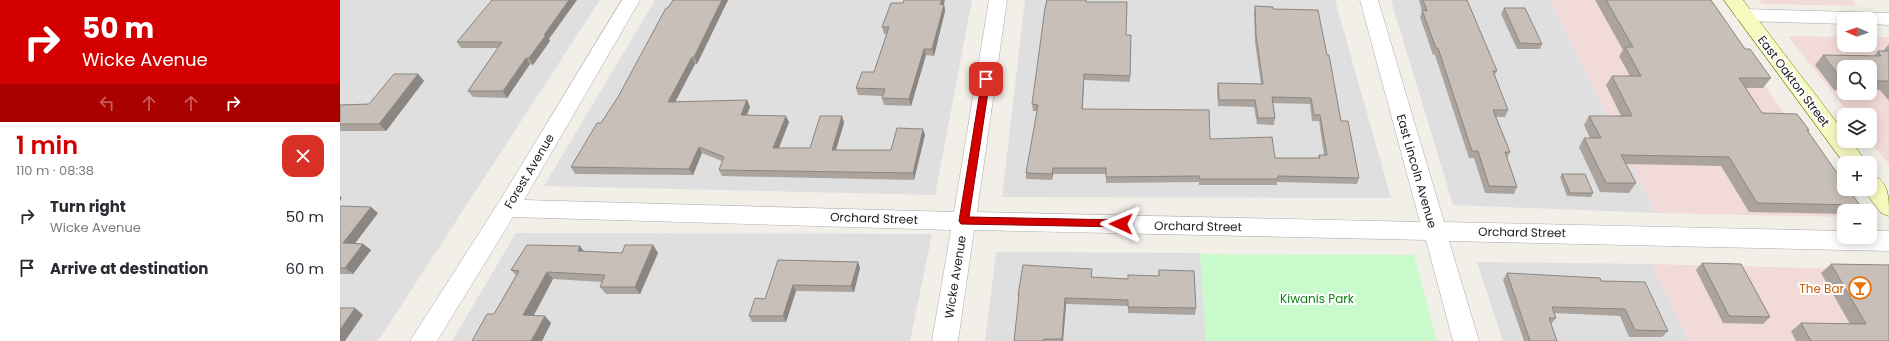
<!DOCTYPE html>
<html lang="en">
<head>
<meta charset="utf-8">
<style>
	:root { --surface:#fff; --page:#f2f2f3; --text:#2b2b33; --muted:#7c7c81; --accent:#d40000 }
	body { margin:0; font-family:Poppins,sans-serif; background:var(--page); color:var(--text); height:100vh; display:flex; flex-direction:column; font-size:15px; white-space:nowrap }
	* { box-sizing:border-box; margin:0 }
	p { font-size:13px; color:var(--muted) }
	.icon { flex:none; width:22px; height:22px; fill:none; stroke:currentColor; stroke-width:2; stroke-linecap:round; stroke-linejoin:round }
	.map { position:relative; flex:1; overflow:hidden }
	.details { display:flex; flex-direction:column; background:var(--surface); width:340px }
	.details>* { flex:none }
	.top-card { background:#d40000; color:#fff; overflow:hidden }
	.needle { width:26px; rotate:272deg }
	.fabs { position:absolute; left:1497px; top:12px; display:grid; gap:8px }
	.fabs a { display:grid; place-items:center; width:40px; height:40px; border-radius:8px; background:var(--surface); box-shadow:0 2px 10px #0003; font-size:20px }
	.pin { position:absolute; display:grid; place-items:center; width:34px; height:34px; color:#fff; margin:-17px; border-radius:8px; box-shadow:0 2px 6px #0006 }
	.me { position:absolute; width:44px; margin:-22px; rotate:271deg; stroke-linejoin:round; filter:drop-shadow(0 0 3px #0008) }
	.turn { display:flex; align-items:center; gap:14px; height:84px; padding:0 16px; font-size:18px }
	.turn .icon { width:52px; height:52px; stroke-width:2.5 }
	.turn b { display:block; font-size:28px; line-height:34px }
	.lanes { display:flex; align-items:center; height:38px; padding:0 16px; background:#0003; justify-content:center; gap:20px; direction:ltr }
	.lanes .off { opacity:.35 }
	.round { display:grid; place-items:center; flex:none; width:42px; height:42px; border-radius:12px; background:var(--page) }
	.overview { display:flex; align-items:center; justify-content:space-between; height:68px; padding:0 16px }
	h1 { font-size:24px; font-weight:600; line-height:30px; color:var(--accent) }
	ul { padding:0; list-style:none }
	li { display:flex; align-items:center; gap:12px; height:52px; padding:0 16px }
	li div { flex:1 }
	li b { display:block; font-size:15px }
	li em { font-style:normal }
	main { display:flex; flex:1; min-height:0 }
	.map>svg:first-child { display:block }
	.residential { fill:#e0dfdf }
	.commercial { fill:#f2dad9; fill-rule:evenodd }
	.park { fill:#c8facc }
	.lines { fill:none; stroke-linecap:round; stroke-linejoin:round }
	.street-casing { stroke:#a9a9a9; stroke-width:1 }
	.secondary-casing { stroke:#707d05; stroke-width:1 }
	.street { fill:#fff; fill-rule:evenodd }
	.secondary { fill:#f7fabf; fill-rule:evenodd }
	.wall { fill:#aba49e }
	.shaded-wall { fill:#8b8681 }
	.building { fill:#c7bfb8; stroke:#8b8681 }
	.route { fill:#d40000; stroke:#8a0000 }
	.labels { text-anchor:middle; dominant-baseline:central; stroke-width:4; stroke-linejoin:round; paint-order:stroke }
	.street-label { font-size:12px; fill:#222; stroke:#fff }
	.food-label { font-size:12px; fill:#c56008; stroke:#fff; text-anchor:end }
	.park-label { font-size:12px; fill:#0c8416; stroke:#fff }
</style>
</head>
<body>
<main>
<section class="details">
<div class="top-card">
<div class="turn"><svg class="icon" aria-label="right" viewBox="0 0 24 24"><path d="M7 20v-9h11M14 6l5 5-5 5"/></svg><div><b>50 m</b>Wicke Avenue</div></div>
<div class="lanes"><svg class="icon off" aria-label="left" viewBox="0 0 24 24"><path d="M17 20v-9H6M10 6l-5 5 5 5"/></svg><svg class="icon off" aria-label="ahead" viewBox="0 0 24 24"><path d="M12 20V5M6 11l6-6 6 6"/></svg><svg class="icon off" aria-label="ahead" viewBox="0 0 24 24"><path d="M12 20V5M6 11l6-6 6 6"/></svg><svg class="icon" aria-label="right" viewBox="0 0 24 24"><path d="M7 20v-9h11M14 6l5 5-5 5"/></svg></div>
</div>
<div class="overview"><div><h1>1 min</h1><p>110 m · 08:38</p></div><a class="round" style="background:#d93025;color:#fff"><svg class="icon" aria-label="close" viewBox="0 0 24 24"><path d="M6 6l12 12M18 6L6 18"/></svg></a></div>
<ul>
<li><svg class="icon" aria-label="right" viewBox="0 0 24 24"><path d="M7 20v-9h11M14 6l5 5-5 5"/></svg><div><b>Turn right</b><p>Wicke Avenue</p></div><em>50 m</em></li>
<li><svg class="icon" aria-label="arrive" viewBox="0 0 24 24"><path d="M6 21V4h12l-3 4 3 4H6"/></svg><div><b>Arrive at destination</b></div><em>60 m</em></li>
</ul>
</section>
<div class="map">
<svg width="1549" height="341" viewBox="0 0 1549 341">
	<rect width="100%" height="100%" fill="#f2efe9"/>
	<g class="residential">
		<polygon points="0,0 260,0 38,341 0,341"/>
		<polygon points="315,0 632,0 595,195 204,186"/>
		<polygon points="685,0 995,0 1051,198 662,197"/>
		<polygon points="1051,0 1210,0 1316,213 1113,205"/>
		<polygon points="176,233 592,234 570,341 112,341"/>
		<polygon points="656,252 860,253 866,341 645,341"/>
		<polygon points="1137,262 1312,264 1349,341 1163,341"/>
	</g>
	<g class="commercial">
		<polygon points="1210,0 1364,0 1513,211 1504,211 1504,217 1316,213"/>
		<polygon points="1419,0 1512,0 1517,6 1422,4"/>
		<path d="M 1448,36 L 1504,37 L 1504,45 L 1530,45 L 1530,37 L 1549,37 L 1549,165 L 1530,141 L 1530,115 L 1510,115 ZM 1504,67 L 1530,67 L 1530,93 L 1504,93 Z"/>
		<polygon points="1312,264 1549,270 1549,341 1349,341"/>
	</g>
	<polygon class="park" points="860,254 1074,255 1097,341 866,341"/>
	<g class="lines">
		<g class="street-casing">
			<g id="street">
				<polygon points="282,0 300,0 184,200 614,212 649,0 667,0 637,212 1080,222 1020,0 1038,0 1104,222 1504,231 1504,237 1530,237 1530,231 1549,231 1549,251 1109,241 1139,341 1113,341 1086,240 634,230 618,341 592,341 611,230 173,217 97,341 70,341 159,202"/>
				<polygon points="1404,9 1549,13 1549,25 1530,24 1530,19 1504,19 1504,24 1404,21 1397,19 1395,15 1397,11"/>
			</g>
		</g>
		<g class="secondary-casing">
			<g id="secondary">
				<polygon points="1384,0 1403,0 1504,132 1504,141 1511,141 1527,163 1504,163"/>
				<path d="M 1530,174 C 1549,180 1549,197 1549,216 L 1541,213 L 1523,189 L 1530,189 Z"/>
			</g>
		</g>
		<use href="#street" class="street"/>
		<use href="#secondary" class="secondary"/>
	</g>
	<g class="wall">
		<polygon points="333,0 388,0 357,64 355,64 335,102 407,100 410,107 407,115 449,122 439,148 470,148 502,116 504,123 496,150 551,150 585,135 574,180 382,176 379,170 382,161 362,153 353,175 235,174 231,167 261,123 278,97"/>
		<polygon points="1079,0 1127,0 1157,71 1154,76 1168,110 1165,117 1156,117 1170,152 1167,158 1177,187 1174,194 1145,193 1134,158 1129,158 1095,55 1093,55 1080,17 1082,11"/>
		<polygon points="1255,0 1371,0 1405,49 1431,78 1423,88 1405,88 1422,113 1469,130 1468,132 1520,205 1513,211 1504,211 1504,214 1409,212 1381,166 1286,164 1296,183 1289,193 1260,192 1239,147 1244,138 1250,138 1244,125 1249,116 1281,116 1266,85 1272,76 1290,76 1279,56 1283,50"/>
		<polygon points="747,2 786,35 791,35 790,82 744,80 743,109 870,139 935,158 978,158 979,155 984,155 979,121 972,121 970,104 933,103 935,118 934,125 917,124 914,107 878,106 877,90 878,83 921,84 915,42 914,12 915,6 933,9 987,55 1001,121 1019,178 1017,184 937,182 937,185 859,185 859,182 766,183 766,174 713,174 712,180 686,179 686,173 697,111 693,111 692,104"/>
		<polygon points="604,4 605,11 594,56 586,55 571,106 544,105 542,98 543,96 518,95 516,88 534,72 547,34 544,34 542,27"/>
		<polygon points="1164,8 1202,44 1200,49 1177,49 1161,14"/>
		<polygon points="209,39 210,41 193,65 190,64 167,98 133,97 128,91 158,48 121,48 117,42"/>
		<polygon points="1549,44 1549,101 1540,90 1530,90 1530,67 1504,67 1504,90 1494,90 1475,65 1483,55 1534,56 1538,51 1543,51"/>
		<polygon points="78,74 84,81 46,131 0,131 0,105 29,104"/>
		<polygon points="1222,174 1253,193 1251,197 1227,196 1220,177"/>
		<polygon points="0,206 38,213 15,243 23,244 31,250 13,274 0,274"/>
		<polygon points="313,245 318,253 300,294 266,294 260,287 262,282 213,279 194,315 211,323 202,341 132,341 154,314 176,275 171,270 244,251 282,253"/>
		<polygon points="438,260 518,262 520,268 514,292 456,291 446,322 412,322 409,316 425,299"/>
		<polygon points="1362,263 1430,317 1423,324 1383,323 1356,270"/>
		<polygon points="1491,264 1549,341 1456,341 1451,331 1461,323 1510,324 1481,273"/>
		<polygon points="819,270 856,308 855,315 788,313 788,306 726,304 723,341 674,341 679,301 678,295 752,275 752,277 788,279 818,276"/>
		<polygon points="1167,273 1261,281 1328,331 1322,337 1289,337 1280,316 1214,313 1216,318 1211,324 1217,341 1184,341 1163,280"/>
	</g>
	<g class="shaded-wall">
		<polygon points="229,0 237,0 209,39 210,41 193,65 189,58 204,35"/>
		<polygon points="382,0 388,0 357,64 354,57"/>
		<polygon points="602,0 605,0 602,11 600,4"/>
		<polygon points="604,5 605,11 594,56 592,49"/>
		<polygon points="584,49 586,55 571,106 569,99"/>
		<polygon points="352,57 355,64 332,108 328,102"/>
		<polygon points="186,58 190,64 167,98 163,91"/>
		<polygon points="78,74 84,81 46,131 39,124"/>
		<polygon points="744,74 744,80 742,115 742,109"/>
		<polygon points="407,100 410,107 404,121 401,115"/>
		<polygon points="446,116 449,122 436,155 433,148"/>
		<polygon points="502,116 504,123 494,156 492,150"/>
		<polygon points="583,129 585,135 574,180 573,173"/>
		<polygon points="359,147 362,153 353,175 349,169"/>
		<polygon points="713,168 713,174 712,180 712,174"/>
		<polygon points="0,196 2,198 0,201"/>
		<polygon points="31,207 38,213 10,250 3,243"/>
		<polygon points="23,244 31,250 13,274 5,268"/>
		<polygon points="313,245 318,253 300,294 295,287"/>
		<polygon points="240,246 246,254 238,251"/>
		<polygon points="518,262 520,268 514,292 511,286"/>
		<polygon points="207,272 213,279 190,322 183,315"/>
		<polygon points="453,285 456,291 446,322 443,316"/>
		<polygon points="725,298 726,304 723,341 722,341"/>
		<polygon points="15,308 23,315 5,341 0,341 0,330"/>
		<polygon points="205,316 211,323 202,341 191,341"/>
	</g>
	<g class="building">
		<polygon points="152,0 229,0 204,35 206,35 189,58 186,58 163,91 128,91 162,42 117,42"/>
		<polygon points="333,0 382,0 354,57 352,57 328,102 407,100 401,115 446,116 433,148 470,148 480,116 502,116 492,150 551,150 557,128 583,129 573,173 379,170 384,157 359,147 349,169 231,167 257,123 261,123 278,97 326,8 328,8"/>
		<polygon points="564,0 602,0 600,4 604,5 592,49 584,49 569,99 542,98 545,89 516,88 522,72 534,72 549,27 542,27 551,3 563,3"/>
		<polygon points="707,0 746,0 746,2 787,2 786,35 791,35 790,76 744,74 742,109 869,110 870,139 932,137 935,158 980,158 979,155 987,155 980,115 974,115 971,98 932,97 935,118 918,118 915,100 879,100 878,83 923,84 916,35 915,6 933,7 933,9 978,10 987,55 989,55 1001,121 1008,121 1019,178 938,176 938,179 860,179 859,176 766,177 766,168 713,168 712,174 686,173 698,105 692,104 705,8"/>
		<polygon points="1083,0 1127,0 1157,71 1153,71 1168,110 1153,110 1170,152 1165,152 1177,187 1149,186 1138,151 1132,151 1098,48 1096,48 1082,10 1087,11"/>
		<polygon points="1266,0 1371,0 1405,49 1410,49 1431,78 1399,78 1422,113 1457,114 1469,130 1467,130 1504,183 1504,189 1508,189 1520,205 1417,203 1389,157 1281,155 1296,183 1266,183 1244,138 1261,138 1249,116 1292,116 1272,76 1301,76 1285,47 1293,47"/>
		<polygon points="1164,8 1185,8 1202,44 1180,43"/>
		<polygon points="1538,51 1549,51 1549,81 1530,81 1530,67 1504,67 1504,80 1502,80 1483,55 1541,56"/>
		<polygon points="54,74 78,74 39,124 0,124 0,105 29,104"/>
		<polygon points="1222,174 1245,174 1253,193 1230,193"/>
		<polygon points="0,206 31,207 3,243 23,244 5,268 0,268"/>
		<polygon points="187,245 240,246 238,251 282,253 285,245 313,245 295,287 260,287 265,275 207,272 183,315 205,316 191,341 132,341 147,314 154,314 179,271 171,270"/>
		<polygon points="438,260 518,262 511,286 453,285 443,316 409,316 415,298 425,299"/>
		<polygon points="1362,263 1401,264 1430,317 1389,316"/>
		<polygon points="1491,264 1549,265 1549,341 1471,341 1461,323 1526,324"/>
		<polygon points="683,265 752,269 751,277 788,279 788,275 819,276 819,270 854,271 856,308 788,307 788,300 725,298 722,339 704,339 703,341 674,341 679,295 678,295"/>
		<polygon points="1167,273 1260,278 1261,281 1305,282 1328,331 1295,330 1285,309 1212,307 1216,318 1209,318 1217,341 1190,341"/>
		<polygon points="0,308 15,308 0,330"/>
	</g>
	<polygon class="route" points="646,76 650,79 629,217 781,220 784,221 786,224 784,227 621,224 619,221 642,79"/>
	<defs>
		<g id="bar-ring" transform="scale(1.15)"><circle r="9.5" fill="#fff" stroke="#e8710a" stroke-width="1.5"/><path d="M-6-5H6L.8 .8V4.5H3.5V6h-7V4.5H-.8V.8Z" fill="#e8710a"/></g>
	</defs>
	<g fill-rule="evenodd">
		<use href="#bar-ring" x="1520" y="288"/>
	</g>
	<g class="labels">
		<g class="street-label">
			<text transform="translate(1454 81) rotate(53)">East Oakton Street</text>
			<text transform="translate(189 171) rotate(-59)">Forest Avenue</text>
			<text transform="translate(1077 171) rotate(74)">East Lincoln Avenue</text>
			<text transform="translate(534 218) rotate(2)">Orchard Street</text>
			<text transform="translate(858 226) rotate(1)">Orchard Street</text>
			<text transform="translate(1182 232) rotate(1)">Orchard Street</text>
			<text transform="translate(615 277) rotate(-81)">Wicke Avenue</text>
		</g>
		<g class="food-label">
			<text x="1504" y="288">The Bar</text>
		</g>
		<g class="park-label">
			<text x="977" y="298">Kiwanis Park</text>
		</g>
	</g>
</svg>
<div class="fabs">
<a><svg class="needle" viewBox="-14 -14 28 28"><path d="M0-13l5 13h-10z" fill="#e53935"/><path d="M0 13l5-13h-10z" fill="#7c7c81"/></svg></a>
<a><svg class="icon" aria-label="search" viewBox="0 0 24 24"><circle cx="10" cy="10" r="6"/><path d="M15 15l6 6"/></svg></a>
<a><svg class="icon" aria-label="layers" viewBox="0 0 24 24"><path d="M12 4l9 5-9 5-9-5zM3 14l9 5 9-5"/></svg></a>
<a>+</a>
<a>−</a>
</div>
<div class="pin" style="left:646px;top:79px;background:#d93025"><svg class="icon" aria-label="arrive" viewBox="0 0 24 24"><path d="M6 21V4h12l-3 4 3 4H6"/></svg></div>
<svg class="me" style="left:781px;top:224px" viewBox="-20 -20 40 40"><path d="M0-17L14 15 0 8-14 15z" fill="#d40000" stroke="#fff" stroke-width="4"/></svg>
</div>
</main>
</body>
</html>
